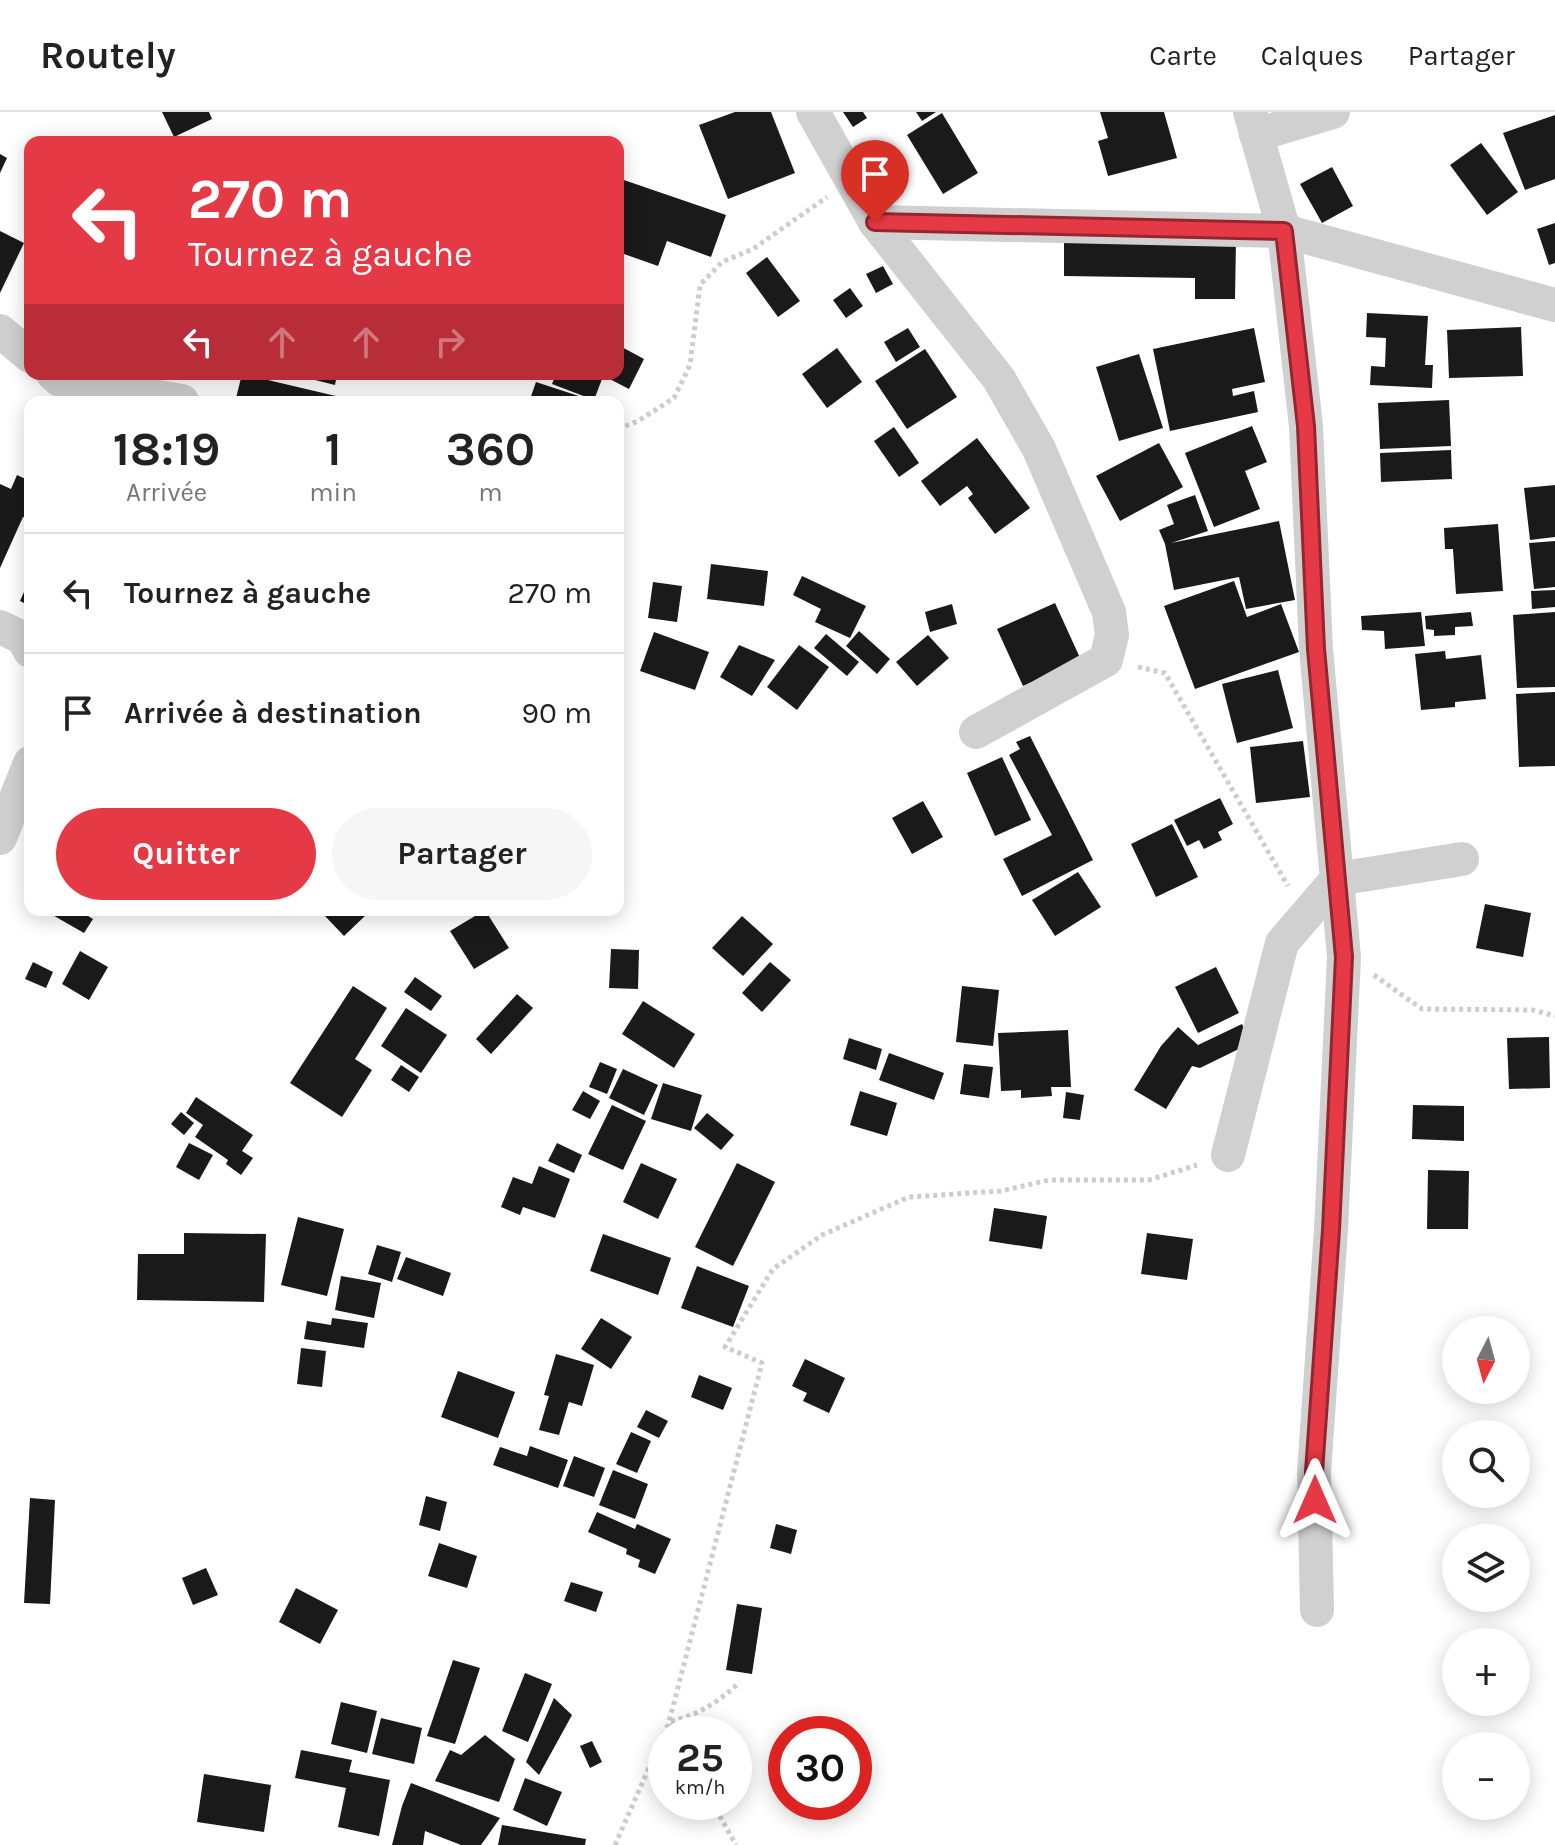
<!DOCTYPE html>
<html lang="fr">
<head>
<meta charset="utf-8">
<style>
	:root { --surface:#fff; --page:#f6f6f6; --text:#222; --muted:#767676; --line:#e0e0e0; --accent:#e63946 }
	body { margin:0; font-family:Karla,sans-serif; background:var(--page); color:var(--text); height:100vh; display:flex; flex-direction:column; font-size:30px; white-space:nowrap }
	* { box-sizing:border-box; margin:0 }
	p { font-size:26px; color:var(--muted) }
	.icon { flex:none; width:44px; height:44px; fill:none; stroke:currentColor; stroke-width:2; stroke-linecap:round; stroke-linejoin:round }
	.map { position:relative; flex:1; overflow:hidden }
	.side { position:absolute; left:24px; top:284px; width:600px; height:520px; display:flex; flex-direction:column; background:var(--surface); border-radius:16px; box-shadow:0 4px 20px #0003 }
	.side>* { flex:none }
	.guide { position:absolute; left:24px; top:24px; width:600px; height:244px; border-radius:16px; box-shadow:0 4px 20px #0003; background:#e63946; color:#fff; overflow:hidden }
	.needle { width:52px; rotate:186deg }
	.controls { position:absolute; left:1442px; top:1204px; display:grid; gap:16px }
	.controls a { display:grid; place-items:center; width:88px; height:88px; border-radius:50%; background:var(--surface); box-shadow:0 4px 20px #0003; font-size:40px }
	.speed { position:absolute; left:648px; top:1604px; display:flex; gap:16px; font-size:40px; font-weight:700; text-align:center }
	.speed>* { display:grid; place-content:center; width:104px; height:104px; border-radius:50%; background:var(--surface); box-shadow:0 4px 20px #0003; line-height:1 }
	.speed small { font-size:20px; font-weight:400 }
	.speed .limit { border:12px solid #d22; background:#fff; color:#111 }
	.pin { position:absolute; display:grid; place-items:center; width:68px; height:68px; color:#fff; margin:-82px -34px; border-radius:50% 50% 50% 0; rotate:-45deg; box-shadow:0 0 8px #0007 }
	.pin .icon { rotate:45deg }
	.me { position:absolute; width:88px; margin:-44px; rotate:0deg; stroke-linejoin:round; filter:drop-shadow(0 0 6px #0008) }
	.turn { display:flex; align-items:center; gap:28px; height:168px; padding:0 32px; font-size:36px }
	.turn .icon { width:104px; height:104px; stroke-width:2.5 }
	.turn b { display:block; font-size:56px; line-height:68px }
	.lanes { display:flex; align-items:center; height:76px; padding:0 32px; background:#0003; justify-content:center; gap:40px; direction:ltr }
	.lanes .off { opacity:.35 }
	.eta { display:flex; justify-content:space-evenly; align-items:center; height:136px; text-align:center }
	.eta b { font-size:48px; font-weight:700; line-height:56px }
	.button { display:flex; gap:16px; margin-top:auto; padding:16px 32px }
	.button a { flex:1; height:92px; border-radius:48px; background:var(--accent); color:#fff; font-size:32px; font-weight:700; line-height:92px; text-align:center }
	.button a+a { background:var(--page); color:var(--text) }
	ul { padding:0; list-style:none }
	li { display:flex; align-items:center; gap:24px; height:120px; padding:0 32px; border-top:2px solid var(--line) }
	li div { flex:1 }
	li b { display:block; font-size:30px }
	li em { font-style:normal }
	header { display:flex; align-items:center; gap:48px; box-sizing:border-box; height:112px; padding:0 40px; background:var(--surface); border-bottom:2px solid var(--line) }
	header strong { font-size:38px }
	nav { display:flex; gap:44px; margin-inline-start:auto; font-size:28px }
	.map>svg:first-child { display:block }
	.building { fill:#1a1a1a }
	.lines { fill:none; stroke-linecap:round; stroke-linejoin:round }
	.path { stroke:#cdcdcd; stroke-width:5; stroke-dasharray:4 4; stroke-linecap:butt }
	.minor { stroke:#d0d0d0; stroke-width:34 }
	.route-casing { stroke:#96252e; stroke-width:20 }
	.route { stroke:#e63946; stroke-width:14 }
</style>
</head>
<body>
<header>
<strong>Routely</strong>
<nav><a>Carte</a><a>Calques</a><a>Partager</a></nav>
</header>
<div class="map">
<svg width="1555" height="1733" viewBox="0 0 1555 1733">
	<rect width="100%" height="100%" fill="#fff"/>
	<g class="building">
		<polygon points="162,0 209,0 212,7 174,25"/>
		<polygon points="735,0 771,0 795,61 728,87 699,13"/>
		<polygon points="843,0 863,0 867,6 853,15"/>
		<polygon points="916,0 936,0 922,9"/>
		<polygon points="1100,0 1164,0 1177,46 1108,64 1098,29 1108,26"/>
		<polygon points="942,1 978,61 943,82 907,23"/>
		<polygon points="1555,3 1555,67 1525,78 1503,21"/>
		<polygon points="1481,31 1518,80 1487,103 1450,53"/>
		<polygon points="0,42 7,46 0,61"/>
		<polygon points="1332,55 1353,94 1322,111 1300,72"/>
		<polygon points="618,66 726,103 711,145 667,129 658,154 624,142 618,157"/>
		<polygon points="1555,111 1555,151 1549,153 1537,117"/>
		<polygon points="0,119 24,131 0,181"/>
		<polygon points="1064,125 1236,128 1235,187 1195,187 1195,166 1064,164"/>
		<polygon points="767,145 800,189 778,205 746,161"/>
		<polygon points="883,154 893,172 876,181 866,162"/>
		<polygon points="850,176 863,194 846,206 833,188"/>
		<polygon points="1367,201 1428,204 1425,253 1433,253 1432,276 1370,273 1371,254 1385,255 1386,226 1366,225"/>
		<polygon points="1521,215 1523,264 1449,266 1447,218"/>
		<polygon points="908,216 920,235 896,250 884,230"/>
		<polygon points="1254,216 1265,270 1232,277 1233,284 1254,279 1258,300 1170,319 1153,237"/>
		<polygon points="618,233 644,247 629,277 600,262 618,262"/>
		<polygon points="837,236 862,270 827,296 802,262"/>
		<polygon points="925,237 957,285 907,317 875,269"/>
		<polygon points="1139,242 1163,316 1119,329 1096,255"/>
		<polygon points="242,262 357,289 357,290 235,290"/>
		<polygon points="288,262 312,262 311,268"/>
		<polygon points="317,262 337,262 335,273 315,268"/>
		<polygon points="556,262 589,262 602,267 594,288 552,272"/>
		<polygon points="536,270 594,289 594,290 529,290"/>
		<polygon points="1449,288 1451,334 1380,337 1378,291"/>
		<polygon points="1252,314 1267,350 1245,359 1260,397 1214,415 1185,341"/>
		<polygon points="894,315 919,351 899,365 874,329"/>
		<polygon points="977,326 1030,396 995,422 968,386 973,382 967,374 940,394 921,369"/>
		<polygon points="1159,331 1183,375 1120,409 1096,364"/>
		<polygon points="1451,338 1452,367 1381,370 1380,341"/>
		<polygon points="17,363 30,369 30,408 23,405 0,456 0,372 11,377"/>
		<polygon points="1555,373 1555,425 1530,428 1524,376"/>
		<polygon points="1195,383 1208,419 1171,431 1279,409 1295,488 1246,497 1239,465 1174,478 1165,432 1159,418 1174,412 1167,393"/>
		<polygon points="1498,412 1503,479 1456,482 1453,437 1445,437 1444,416"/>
		<polygon points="1555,429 1555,475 1534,477 1529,431"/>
		<polygon points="711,452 768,459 764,494 707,487"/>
		<polygon points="802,464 866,494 850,526 815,510 821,497 793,483"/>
		<polygon points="30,466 30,494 20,489"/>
		<polygon points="1234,469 1247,505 1281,492 1299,540 1195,577 1164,494"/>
		<polygon points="653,470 682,474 677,510 648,506"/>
		<polygon points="1555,478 1555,495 1532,497 1531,479"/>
		<polygon points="1055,491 1081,548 1023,574 997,517"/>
		<polygon points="952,492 957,512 930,520 925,500"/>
		<polygon points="1421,500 1425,534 1385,537 1384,519 1362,518 1361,504"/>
		<polygon points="1471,500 1473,514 1455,515 1455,523 1434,524 1434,518 1426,517 1425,504"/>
		<polygon points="1555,500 1555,575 1517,576 1513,503"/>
		<polygon points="859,519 890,547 877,562 846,534"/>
		<polygon points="654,520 709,540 695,578 640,559"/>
		<polygon points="826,522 859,550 847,564 814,536"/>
		<polygon points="928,523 949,546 917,574 896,550"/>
		<polygon points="739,533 775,548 752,584 720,565"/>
		<polygon points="799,533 829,555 797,598 767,575"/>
		<polygon points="1445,539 1446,547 1481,543 1486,587 1455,590 1455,595 1421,598 1415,542"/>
		<polygon points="1278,558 1293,616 1237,631 1222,572"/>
		<polygon points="1555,580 1555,654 1519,655 1516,582"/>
		<polygon points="1030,624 1093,748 1022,784 1003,747 1052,723 1009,643 1020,637 1016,630"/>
		<polygon points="1303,629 1310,685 1256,691 1250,635"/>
		<polygon points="1002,645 1031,708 995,724 967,661"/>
		<polygon points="1220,686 1233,712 1218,720 1222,728 1204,737 1199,728 1187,734 1174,708"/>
		<polygon points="923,689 943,725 912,742 892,706"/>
		<polygon points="1172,712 1198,765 1156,785 1131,732"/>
		<polygon points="1078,760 1101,795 1055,824 1032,788"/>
		<polygon points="1485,792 1531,801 1523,845 1476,836"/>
		<polygon points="51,798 78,798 93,807 84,821 49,801"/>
		<polygon points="331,798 363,798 367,802 344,824 325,804"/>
		<polygon points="485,798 509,836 474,857 450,819"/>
		<polygon points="742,804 773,832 743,864 712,836"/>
		<polygon points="611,837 639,838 638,877 609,876"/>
		<polygon points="80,839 108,855 89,888 62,872"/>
		<polygon points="33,850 53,860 46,876 25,867"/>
		<polygon points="770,850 791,868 762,900 742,881"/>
		<polygon points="1216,855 1239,901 1198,921 1175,875"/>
		<polygon points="415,865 442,884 431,899 404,880"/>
		<polygon points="353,874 387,896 355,947 372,958 342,1005 290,971"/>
		<polygon points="962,874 999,878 993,934 956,930"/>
		<polygon points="517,882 533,896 491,942 476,927"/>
		<polygon points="643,889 695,922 674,956 622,922"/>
		<polygon points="406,896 447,923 421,961 381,934"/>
		<polygon points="1242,912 1251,931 1200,956 1192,954 1166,997 1134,978 1161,934 1178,915 1198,933"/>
		<polygon points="1068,918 1071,975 1051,975 1052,984 1021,986 1021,978 1001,979 998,921"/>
		<polygon points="1549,925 1550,976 1509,977 1507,926"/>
		<polygon points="849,926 882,937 876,958 843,947"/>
		<polygon points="889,941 944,961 934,988 879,968"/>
		<polygon points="600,950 617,957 607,982 589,975"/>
		<polygon points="964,952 993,955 989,986 960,982"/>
		<polygon points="401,953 419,965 409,980 391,968"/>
		<polygon points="623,957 658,973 644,1003 609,986"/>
		<polygon points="663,971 702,983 691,1019 651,1007"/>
		<polygon points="583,979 600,989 590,1007 572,998"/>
		<polygon points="860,979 897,991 887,1024 850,1013"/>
		<polygon points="1066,980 1084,983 1080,1008 1063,1006"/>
		<polygon points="196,985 253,1023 242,1039 253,1046 241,1063 226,1052 228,1048 195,1025 203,1013 186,1001"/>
		<polygon points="612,993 646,1009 623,1058 588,1042"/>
		<polygon points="1413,993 1464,994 1464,1029 1412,1027"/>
		<polygon points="181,1000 194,1011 184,1023 171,1012"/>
		<polygon points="707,1001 734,1023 721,1038 694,1016"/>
		<polygon points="189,1031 213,1043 199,1068 176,1055"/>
		<polygon points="557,1031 582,1043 574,1061 548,1049"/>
		<polygon points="641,1051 677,1067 658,1107 623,1090"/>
		<polygon points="737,1051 775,1070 733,1154 695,1135"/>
		<polygon points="539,1054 570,1067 555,1106 523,1095 520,1103 501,1095 513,1065 532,1072"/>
		<polygon points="1428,1058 1469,1059 1468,1117 1427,1117"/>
		<polygon points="994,1096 1047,1104 1042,1137 989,1129"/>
		<polygon points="298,1105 344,1117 327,1184 281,1173"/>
		<polygon points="184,1121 266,1122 264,1190 137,1188 138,1142 184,1142"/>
		<polygon points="1147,1121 1193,1127 1187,1168 1141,1162"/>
		<polygon points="603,1122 671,1146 658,1183 590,1159"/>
		<polygon points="377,1133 401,1140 392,1170 368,1162"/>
		<polygon points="406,1145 451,1161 443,1184 397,1167"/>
		<polygon points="697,1154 749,1174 733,1215 681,1196"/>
		<polygon points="341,1164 381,1171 374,1206 335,1198"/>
		<polygon points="332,1206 368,1211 364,1236 304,1227 307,1209 331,1213"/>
		<polygon points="601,1206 632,1225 611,1257 581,1237"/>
		<polygon points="301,1236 326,1239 322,1275 297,1272"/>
		<polygon points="556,1242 594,1253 582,1294 569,1290 559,1323 539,1318 549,1284 544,1283"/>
		<polygon points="805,1247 845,1266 829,1301 803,1289 807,1281 792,1274"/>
		<polygon points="458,1259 515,1280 498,1326 441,1305"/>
		<polygon points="699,1263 732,1276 723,1298 691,1285"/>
		<polygon points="646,1298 668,1309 659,1326 637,1315"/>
		<polygon points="631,1320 651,1329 637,1361 616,1352"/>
		<polygon points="530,1334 568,1348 558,1376 493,1353 500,1335 527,1344"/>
		<polygon points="574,1344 605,1356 594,1385 563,1374"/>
		<polygon points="613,1358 648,1372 635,1407 599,1393"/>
		<polygon points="426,1384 447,1390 440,1419 419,1413"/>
		<polygon points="30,1386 55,1388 50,1492 24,1491"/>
		<polygon points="597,1400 635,1417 637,1412 671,1427 655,1462 638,1455 640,1448 626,1442 627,1437 588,1420"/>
		<polygon points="776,1412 797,1418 791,1442 770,1436"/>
		<polygon points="439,1431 477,1444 467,1476 428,1464"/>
		<polygon points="206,1456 218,1483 193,1493 182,1466"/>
		<polygon points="571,1470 603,1480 596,1500 564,1489"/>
		<polygon points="296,1476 338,1498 320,1532 279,1510"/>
		<polygon points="737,1492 762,1496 752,1562 726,1558"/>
		<polygon points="453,1548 480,1556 455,1632 427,1624"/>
		<polygon points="525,1561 552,1572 528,1630 502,1619"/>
		<polygon points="554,1586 572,1603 539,1663 526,1650"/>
		<polygon points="341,1590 377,1599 367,1641 331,1632"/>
		<polygon points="381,1606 422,1616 414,1652 372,1642"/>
		<polygon points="485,1623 515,1647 499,1690 435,1669 450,1638 461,1643"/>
		<polygon points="592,1629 602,1650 590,1656 580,1634"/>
		<polygon points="301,1638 352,1648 349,1660 390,1668 379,1724 338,1715 346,1676 295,1666"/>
		<polygon points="204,1662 271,1673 264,1720 197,1710"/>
		<polygon points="525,1666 562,1680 547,1714 513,1698"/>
		<polygon points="411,1671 440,1682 500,1706 481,1733 461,1733 425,1719 423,1733 392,1733 402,1694"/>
		<polygon points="502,1713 586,1727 585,1733 498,1733"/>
	</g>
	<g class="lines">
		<g class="path">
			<polyline points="618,317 638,309 674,286 690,253 700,173 722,150 753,137 827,85"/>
			<polyline points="1138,555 1165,561 1288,774"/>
			<polyline points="1374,863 1422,897 1533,898 1555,904"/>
			<path d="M 676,1622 L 669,1610 C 699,1603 718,1590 740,1570"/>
			<polyline points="712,1690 736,1733"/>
			<polyline points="615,1733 669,1610 762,1251 725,1235 773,1157 822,1123 909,1085 1001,1079 1049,1068 1149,1068 1197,1053"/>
		</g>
		<g class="minor">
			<polyline points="813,0 875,110 999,267 1039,337 1109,500 1112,523 1106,548 976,620"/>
			<polyline points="1250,0 1284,119 1306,314 1316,537 1344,845 1331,1118 1314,1360 1317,1498"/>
			<polyline points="1256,23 1333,0"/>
			<polyline points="875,110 1284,119 1555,193"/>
			<polyline points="0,219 30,244"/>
			<polyline points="53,262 60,268 182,289"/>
			<polyline points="0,515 23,526 30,539"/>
			<polyline points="0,726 30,651"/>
			<polyline points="1228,1043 1282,831 1337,767 1462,747"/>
		</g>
	</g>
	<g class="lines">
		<g class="route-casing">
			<polyline id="route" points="875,110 1284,119 1306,314 1316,537 1344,845 1331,1118 1314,1360 1315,1388"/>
		</g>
		<use href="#route" class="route"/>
	</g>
</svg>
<div class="controls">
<a><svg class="needle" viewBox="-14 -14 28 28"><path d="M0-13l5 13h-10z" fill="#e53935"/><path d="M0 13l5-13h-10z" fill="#767676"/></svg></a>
<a><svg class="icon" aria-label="search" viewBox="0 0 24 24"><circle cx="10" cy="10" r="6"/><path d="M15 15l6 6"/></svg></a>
<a><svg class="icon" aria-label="layers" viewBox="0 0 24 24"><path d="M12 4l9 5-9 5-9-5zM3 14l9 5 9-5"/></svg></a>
<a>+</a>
<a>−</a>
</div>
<div class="speed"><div>25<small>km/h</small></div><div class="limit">30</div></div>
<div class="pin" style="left:875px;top:110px;background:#d93025"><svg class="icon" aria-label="arrive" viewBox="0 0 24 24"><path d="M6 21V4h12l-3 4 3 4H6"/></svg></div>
<svg class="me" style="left:1315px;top:1388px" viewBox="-20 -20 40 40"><path d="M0-17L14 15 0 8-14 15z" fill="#e63946" stroke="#fff" stroke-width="4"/></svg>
<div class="guide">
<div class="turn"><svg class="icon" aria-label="left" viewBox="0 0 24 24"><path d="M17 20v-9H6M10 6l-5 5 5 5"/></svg><div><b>270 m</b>Tournez à gauche</div></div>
<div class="lanes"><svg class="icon" aria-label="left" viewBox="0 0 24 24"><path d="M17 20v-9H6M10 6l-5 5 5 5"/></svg><svg class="icon off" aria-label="ahead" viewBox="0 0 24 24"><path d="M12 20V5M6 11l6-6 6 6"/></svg><svg class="icon off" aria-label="ahead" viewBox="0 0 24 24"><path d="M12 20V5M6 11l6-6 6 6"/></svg><svg class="icon off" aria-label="right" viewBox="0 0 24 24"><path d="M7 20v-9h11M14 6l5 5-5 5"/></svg></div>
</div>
<section class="side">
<div class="eta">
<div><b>18:19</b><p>Arrivée</p></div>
<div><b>1</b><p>min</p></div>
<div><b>360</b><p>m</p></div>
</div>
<ul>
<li><svg class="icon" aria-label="left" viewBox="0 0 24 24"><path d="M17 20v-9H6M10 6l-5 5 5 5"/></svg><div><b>Tournez à gauche</b></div><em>270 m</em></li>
<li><svg class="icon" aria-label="arrive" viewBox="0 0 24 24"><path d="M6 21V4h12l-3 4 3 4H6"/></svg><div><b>Arrivée à destination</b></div><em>90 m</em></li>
</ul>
<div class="button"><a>Quitter</a><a>Partager</a></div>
</section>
</div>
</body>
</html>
